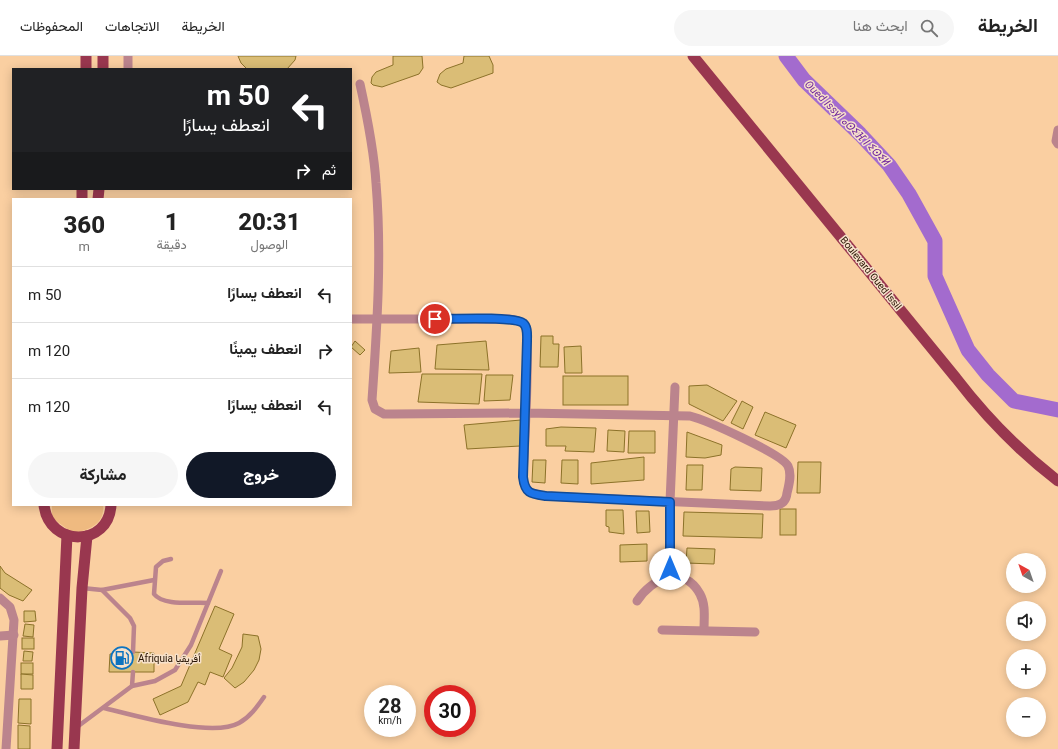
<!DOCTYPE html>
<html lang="ar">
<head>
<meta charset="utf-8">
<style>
	:root { --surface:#fff; --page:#f6f6f6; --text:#222; --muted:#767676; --line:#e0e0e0; --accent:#111827 }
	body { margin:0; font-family:Roboto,Vazirmatn,"Noto Sans Tifinagh",sans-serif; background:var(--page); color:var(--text); direction:rtl; height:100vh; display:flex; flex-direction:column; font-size:15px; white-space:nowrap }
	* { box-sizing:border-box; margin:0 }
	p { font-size:13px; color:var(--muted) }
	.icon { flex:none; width:22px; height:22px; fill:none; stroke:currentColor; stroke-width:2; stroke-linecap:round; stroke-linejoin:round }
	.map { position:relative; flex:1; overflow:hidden; direction:ltr }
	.drawer { position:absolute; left:12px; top:142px; width:340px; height:308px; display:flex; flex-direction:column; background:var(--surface); border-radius:0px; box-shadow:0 2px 10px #0003; direction:rtl }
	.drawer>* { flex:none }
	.banner { position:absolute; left:12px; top:12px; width:340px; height:122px; border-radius:0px; box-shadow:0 2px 10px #0003; direction:rtl; background:#202124; color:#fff; overflow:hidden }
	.needle { width:26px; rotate:320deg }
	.tools { position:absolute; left:1006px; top:497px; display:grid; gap:8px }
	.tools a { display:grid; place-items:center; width:40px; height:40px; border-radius:50%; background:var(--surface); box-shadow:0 2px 10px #0003; font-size:20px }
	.speed { position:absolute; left:364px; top:629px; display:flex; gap:8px; font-size:20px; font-weight:700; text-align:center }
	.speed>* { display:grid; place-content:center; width:52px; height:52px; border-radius:50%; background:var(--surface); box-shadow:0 2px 10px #0003; line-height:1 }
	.speed small { font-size:10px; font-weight:400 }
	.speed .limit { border:6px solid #d22; background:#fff; color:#111 }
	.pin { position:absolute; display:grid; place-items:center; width:34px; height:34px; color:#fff; margin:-17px; border:2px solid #fff; border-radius:50%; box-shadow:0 1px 4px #0007 }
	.me { position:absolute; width:44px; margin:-22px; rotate:0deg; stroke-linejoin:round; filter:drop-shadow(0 0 3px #0008) }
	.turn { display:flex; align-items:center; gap:14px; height:84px; padding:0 16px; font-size:18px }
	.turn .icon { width:52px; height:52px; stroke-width:2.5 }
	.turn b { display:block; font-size:28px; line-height:34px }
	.then { display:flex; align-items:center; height:38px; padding:0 16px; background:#0003; gap:8px; font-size:15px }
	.eta { display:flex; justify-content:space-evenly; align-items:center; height:68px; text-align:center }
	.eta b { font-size:24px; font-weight:800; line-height:28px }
	.action { display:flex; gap:8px; margin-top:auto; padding:8px 16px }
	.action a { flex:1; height:46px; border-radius:24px; background:var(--accent); color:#fff; font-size:16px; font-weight:800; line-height:46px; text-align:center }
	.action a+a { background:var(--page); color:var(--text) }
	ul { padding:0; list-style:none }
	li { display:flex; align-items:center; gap:12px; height:56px; padding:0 16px; border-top:1px solid var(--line) }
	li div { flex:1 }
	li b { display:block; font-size:15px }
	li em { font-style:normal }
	header { display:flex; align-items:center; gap:24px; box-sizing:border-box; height:56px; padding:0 20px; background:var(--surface); border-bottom:1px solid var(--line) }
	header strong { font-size:19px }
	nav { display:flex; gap:22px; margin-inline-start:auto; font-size:14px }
	.search { width:280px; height:36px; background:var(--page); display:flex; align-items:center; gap:10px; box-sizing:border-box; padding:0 14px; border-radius:22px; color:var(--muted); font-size:15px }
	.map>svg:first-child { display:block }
	.green { fill:#efba80 }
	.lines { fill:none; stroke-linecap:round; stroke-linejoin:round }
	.river { stroke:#a36bce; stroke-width:15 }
	.building { fill:#dabd76; stroke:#8c7229 }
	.service { stroke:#bb848d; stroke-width:4.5 }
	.minor { stroke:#bb848d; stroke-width:9 }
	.primary { stroke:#99374f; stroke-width:11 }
	.route-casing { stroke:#114b97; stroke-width:10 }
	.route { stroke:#1a73e8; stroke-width:7 }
	.labels { text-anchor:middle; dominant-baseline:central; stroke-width:3; stroke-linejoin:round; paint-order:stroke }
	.street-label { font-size:10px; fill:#241100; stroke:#f7e1ca }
	.poi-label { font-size:10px; fill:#241100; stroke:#f7e1ca; text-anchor:start }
	.water-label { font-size:11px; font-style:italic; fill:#6f259d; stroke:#f7e1ca }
</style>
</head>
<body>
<header>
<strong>الخريطة</strong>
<div class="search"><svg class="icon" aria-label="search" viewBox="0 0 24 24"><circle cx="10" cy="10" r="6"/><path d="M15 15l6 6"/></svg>ابحث هنا</div>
<nav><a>الخريطة</a><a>الاتجاهات</a><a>المحفوظات</a></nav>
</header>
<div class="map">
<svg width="1058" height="693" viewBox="0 0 1058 693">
	<rect width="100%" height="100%" fill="#facfa1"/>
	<path class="green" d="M 52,449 L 103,449 C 105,468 89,474 73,477 L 52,462 Z"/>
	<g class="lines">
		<polyline class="river" points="786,0 804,24 860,78 889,109 909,138 935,185 935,220 968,294 988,319 1014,345 1058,354"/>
	</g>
	<g class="building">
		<polygon points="238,0 296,0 295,4 287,13 247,13 241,7"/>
		<polygon points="393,0 422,0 423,12 419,18 382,31 373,29 371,27 372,21 376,16 393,9"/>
		<polygon points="464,0 489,0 493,9 493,17 451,32 441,29 437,26 440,18 446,13 463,7"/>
		<polygon points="541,280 553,280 553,288 559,288 558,311 540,311"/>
		<polygon points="355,285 365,294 360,299 351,291"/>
		<polygon points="486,285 489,314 435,313 437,289"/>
		<polygon points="581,290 582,317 565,317 564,291"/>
		<polygon points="419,292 421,316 389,317 391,295"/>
		<polygon points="422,318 482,318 479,348 418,346"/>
		<polygon points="486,319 513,319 510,344 484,345"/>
		<rect x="563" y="320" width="65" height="29"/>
		<polygon points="707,329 737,345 723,365 689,348 689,330"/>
		<polygon points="742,345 753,351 743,373 731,367"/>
		<polygon points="765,356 796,369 786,392 755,379"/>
		<polygon points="521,364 520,390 467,393 464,369"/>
		<polygon points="561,371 596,372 594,396 565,395 566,390 546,390 546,373"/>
		<polygon points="608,374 625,375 624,396 607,395"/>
		<polygon points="629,375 655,375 655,397 628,397"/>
		<polygon points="687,376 722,389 721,399 705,402 686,401"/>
		<polygon points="644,401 644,424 591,428 591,407"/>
		<polygon points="533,404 546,404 545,427 532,426"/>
		<polygon points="562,404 578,404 578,428 561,427"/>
		<polygon points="798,406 821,406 820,437 797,437"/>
		<polygon points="687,409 703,409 702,434 686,434"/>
		<polygon points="735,411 762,412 761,435 730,434 731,413"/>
		<rect x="780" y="453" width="16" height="26"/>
		<polygon points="606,454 623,454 624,478 609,476 609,471 606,470"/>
		<polygon points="636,455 649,455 650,476 637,477"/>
		<polygon points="684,456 763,458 762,482 683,480"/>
		<polygon points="647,488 647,505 620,506 620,489"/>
		<polygon points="687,492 715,493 714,508 686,507"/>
		<polygon points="0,510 5,517 32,534 23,545 9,539 0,532"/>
		<polygon points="215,550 234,558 219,593 232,599 223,621 210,616 205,629 198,626 188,646 160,659 153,643 181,630"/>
		<polygon points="24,555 35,555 36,565 24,566"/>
		<polygon points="25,568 34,569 33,581 23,580"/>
		<polygon points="243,578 258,580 261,593 259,604 254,614 244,626 235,632 224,622 232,612 242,591"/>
		<rect x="22" y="582" width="12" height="11"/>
		<polygon points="24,595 33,596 32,605 23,605"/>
		<polygon points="133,596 154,597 154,616 109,616 110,598"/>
		<rect x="21" y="607" width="12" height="11"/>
		<polygon points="21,618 33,619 33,633 21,633"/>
		<polygon points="19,643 31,643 31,668 18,667"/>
		<polygon points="18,669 30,670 30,693 18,693"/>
	</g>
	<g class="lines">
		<g class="service">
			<path d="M 171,503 L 163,505 L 156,511 L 154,538 C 163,550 193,546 208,547"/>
			<polyline points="82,532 102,534 130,562 134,570 133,596"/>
			<polyline points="102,534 154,524"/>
			<polyline points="132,630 155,625 175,614 191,589 221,515"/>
			<path d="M 104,652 C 133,659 212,682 239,667 C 250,661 257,651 264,641"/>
			<polyline points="77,671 132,630 133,616"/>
		</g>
		<g class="minor">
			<polyline points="128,0 128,13"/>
			<polyline points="1058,74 1056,85 1058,88"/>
			<path d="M 351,263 L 508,263 C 513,264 521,264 525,269 C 531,278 524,401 523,421 C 525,437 531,438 546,440 L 770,450 C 780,450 786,447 787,437 C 789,429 792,418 788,410 C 782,398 706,364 690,360 L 525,357 L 393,358 L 384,358 L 375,353 L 372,344 C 377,272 382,199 376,127 C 374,94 367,60 360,28"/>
			<polyline points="670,520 670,446 675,331"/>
			<polyline points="0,542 10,551 14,564 6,693"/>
			<path d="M 637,545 C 652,522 683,508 700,538 C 706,549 704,562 704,574"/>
			<polyline points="662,574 755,576"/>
			<polyline points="0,580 14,579"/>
		</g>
		<g class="primary">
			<polyline points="86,0 86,13"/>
			<polyline points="103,0 103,13"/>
			<path d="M 693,0 L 956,322 C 986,361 1019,395 1058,425"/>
			<polyline points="82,143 82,133"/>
			<polyline points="98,143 99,133"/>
			<path d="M 44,449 C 49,492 109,491 111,449"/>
			<polyline points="57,693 67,479"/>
			<polyline points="74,693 82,532 87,480"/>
		</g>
	</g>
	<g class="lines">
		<g class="route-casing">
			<path id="route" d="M 435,263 C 451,263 513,260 523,267 C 528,271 527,279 527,285 L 523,421 C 525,438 531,438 546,440 L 670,446 L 670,513"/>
		</g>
		<use href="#route" class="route"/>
	</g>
	<defs>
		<g id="fuel-ring" transform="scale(1.15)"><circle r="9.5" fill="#f7e1ca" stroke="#0d73bf" stroke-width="1.5"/><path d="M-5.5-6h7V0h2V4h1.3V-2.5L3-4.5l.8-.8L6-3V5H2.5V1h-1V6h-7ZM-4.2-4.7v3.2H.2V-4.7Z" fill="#0d73bf"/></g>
	</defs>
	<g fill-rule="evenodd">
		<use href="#fuel-ring" x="122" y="602"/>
	</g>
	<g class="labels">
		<g class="street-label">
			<text transform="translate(871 217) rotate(51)">Boulevard Oued Issil</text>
		</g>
		<g class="poi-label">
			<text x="138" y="602">Afriquia أفريقيا</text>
		</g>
		<g class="water-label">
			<text transform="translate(847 67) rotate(45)">Oued Issyl ⴰⵙⵉⴼ ⵏ ⵉⵙⵉⵍ</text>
		</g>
	</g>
</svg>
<div class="tools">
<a><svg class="needle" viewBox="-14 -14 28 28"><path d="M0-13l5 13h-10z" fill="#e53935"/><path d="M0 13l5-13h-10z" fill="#767676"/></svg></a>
<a><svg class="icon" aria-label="sound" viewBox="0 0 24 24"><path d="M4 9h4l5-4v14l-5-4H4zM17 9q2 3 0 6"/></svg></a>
<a>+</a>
<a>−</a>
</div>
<div class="speed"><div>28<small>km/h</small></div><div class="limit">30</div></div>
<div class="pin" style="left:435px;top:263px;background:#d93025"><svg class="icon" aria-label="arrive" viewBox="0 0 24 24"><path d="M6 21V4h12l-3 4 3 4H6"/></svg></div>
<svg class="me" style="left:670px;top:513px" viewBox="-20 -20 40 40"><circle r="19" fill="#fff"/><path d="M0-13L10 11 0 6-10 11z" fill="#1a73e8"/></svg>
<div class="banner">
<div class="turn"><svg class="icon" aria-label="left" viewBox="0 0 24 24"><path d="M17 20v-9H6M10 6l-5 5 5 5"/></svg><div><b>50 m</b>انعطف يسارًا</div></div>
<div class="then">ثم<svg class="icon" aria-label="right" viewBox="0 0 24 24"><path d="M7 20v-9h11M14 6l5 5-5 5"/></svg></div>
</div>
<section class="drawer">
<div class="eta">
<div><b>20:31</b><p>الوصول</p></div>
<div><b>1</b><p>دقيقة</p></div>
<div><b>360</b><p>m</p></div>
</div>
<ul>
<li><svg class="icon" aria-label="left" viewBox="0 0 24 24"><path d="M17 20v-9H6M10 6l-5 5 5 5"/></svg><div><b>انعطف يسارًا</b></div><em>50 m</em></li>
<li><svg class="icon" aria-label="right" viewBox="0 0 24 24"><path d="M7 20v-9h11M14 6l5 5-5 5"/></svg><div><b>انعطف يمينًا</b></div><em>120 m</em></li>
<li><svg class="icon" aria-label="left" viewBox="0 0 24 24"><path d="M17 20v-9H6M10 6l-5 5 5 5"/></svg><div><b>انعطف يسارًا</b></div><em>120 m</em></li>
</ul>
<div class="action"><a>خروج</a><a>مشاركة</a></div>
</section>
</div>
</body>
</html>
